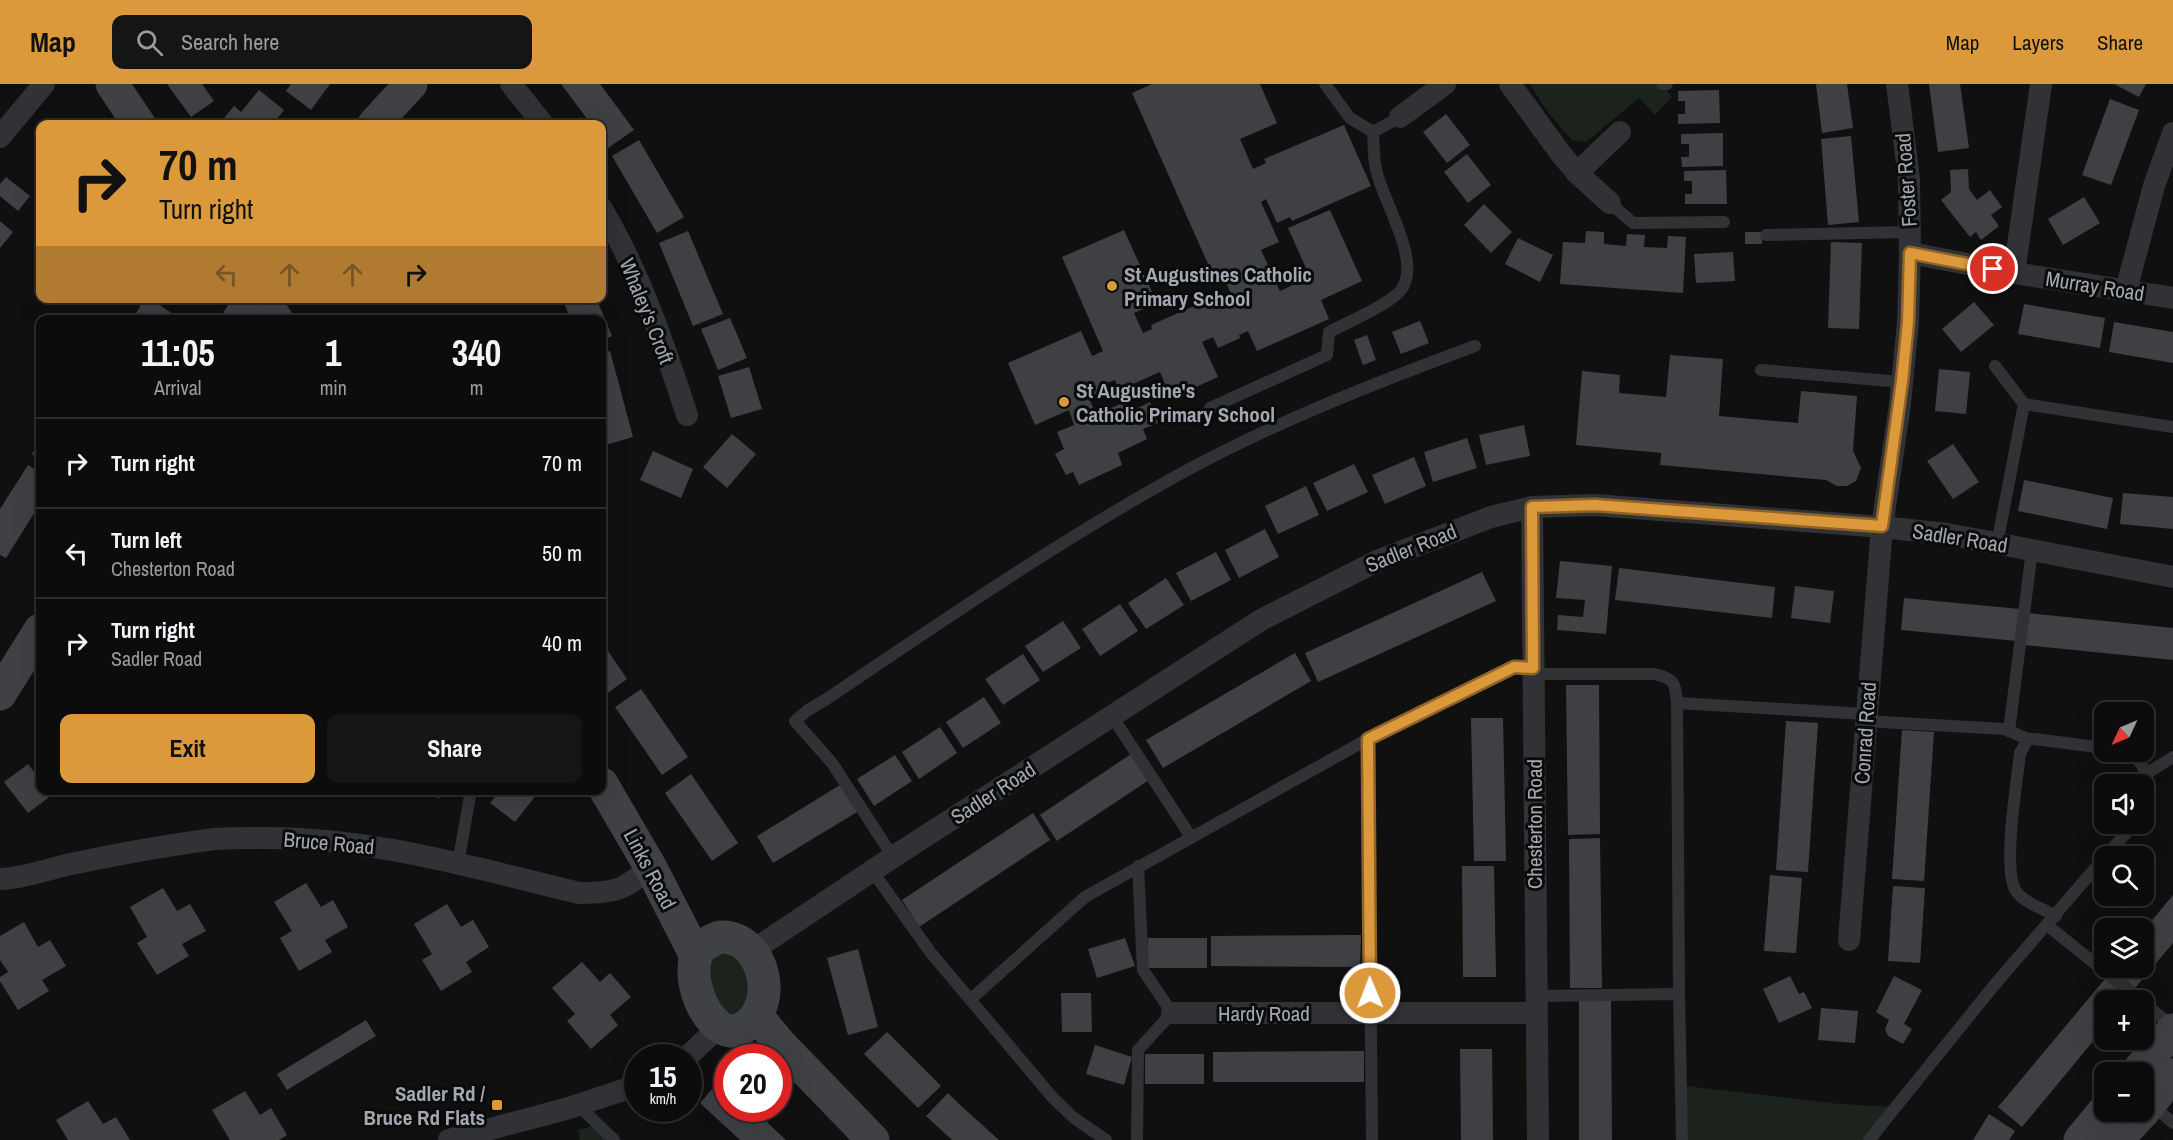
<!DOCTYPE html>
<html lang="en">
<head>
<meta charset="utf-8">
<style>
	:root { --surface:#0c0c0d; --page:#151516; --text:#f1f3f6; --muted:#9a9b9d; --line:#2c2c2e; --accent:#dc993c }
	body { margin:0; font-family:"Archivo Narrow",sans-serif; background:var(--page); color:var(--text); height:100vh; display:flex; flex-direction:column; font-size:22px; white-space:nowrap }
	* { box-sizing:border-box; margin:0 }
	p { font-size:20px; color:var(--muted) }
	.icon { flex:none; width:33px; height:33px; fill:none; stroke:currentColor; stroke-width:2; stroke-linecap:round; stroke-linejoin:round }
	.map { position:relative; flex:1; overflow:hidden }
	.sheet { position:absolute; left:36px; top:231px; width:570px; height:480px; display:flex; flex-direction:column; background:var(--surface); border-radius:12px; box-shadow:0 6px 24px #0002,0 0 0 2px var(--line) }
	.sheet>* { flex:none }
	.guide { position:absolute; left:36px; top:36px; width:570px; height:183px; border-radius:12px; box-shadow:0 6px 24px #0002,0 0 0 2px var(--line); background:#dc993c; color:#111; overflow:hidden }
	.needle { width:39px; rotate:226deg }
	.controls { position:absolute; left:2094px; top:618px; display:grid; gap:12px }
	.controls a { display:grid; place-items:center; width:60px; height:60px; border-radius:12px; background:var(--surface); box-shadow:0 6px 24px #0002,0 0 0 2px var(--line); font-size:30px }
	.speed { position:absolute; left:624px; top:960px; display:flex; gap:12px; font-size:30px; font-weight:700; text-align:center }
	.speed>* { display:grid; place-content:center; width:78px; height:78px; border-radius:50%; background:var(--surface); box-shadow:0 6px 24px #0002,0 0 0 2px var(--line); line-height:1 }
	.speed small { font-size:15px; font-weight:400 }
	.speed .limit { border:9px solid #d22; background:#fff; color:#111 }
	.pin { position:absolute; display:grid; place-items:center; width:51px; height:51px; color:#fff; margin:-26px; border:3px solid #fff; border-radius:50%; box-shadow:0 2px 6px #0007 }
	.me { position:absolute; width:66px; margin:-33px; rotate:359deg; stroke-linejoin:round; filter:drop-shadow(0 0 4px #0008) }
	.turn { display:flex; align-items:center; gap:21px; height:126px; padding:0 24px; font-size:27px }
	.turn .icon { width:78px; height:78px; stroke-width:2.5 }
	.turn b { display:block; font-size:42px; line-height:51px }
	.lanes { display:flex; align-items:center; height:57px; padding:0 24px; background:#0003; justify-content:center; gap:30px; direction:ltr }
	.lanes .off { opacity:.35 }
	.eta { display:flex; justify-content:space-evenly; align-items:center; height:102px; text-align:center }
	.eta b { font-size:36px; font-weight:800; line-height:42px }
	.button { display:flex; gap:12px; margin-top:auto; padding:12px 24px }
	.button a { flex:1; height:69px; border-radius:12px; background:var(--accent); color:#111; font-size:24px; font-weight:800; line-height:69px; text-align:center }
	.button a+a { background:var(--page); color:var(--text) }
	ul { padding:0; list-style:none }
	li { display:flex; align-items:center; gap:18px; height:90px; padding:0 24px; border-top:2px solid var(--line) }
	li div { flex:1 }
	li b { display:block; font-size:22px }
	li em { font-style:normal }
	header { display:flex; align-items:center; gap:36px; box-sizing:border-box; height:84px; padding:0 30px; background:var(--accent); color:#111 }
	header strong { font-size:28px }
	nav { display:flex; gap:33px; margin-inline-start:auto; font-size:21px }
	.search { width:420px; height:54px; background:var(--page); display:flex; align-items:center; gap:15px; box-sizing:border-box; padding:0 21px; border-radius:12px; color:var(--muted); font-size:22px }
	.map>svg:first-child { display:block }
	.green { fill:#1c231d }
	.building { fill:#3f4044 }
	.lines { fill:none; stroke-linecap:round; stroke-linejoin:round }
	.lane { stroke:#313235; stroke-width:12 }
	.street { stroke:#313235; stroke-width:22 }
	.secondary { stroke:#3f4145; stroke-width:33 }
	.route-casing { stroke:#8f6327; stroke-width:15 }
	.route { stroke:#dc993c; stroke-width:10 }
	.poi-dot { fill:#dc993c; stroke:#0b0b0c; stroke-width:2 }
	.labels { text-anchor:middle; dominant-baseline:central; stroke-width:6; stroke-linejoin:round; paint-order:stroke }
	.street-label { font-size:21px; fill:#a2a8b0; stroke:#0b0b0c }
	.poi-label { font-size:21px; font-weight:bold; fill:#a2a8b0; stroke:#0b0b0c; text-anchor:start }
</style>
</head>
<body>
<header>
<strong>Map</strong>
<div class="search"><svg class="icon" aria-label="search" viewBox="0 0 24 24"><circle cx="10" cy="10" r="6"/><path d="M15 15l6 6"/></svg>Search here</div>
<nav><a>Map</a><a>Layers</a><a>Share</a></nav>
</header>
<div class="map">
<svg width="2173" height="1056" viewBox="0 0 2173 1056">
	<rect width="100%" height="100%" fill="#101011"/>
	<g class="green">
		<polygon points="1530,0 1662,0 1672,13 1655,31 1639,14 1586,58 1572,56 1547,27"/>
		<polygon points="721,869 733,870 744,882 749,910 747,923 736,932 717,925 709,889 711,877"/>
		<polygon points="1686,1002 1840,1020 1895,1023 1896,1031 1878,1056 1688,1056"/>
		<polygon points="603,1039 621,1056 580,1056 578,1046"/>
	</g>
	<g class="building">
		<polygon points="167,0 202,0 214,17 191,33"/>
		<polygon points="291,0 330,0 311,26 286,7"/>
		<polygon points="561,0 600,0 634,46 608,64 602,55 602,40 591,40"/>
		<polygon points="1152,0 1260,0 1277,39 1240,55 1253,85 1266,79 1264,75 1344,41 1371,102 1292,137 1290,133 1277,139 1266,115 1261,118 1279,158 1261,166 1280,207 1310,193 1288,144 1330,126 1362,197 1321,216 1329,235 1257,267 1248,247 1239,251 1240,254 1218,264 1213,253 1202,258 1218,293 1185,308 1182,301 1168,307 1160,288 1119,306 1115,296 1104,300 1108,309 1090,316 1096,331 1129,316 1134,326 1150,318 1158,339 1143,345 1147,355 1118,369 1122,381 1079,401 1073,388 1066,391 1055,370 1064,365 1057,348 1074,341 1069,326 1035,341 1008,279 1081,247 1092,272 1103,267 1062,173 1124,146 1157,219 1134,229 1143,249 1152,245 1151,241 1221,210 1226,221 1234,217 1220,185 1212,189 1132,9"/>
		<polygon points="1816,0 1847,0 1853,44 1822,49"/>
		<polygon points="1929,0 1960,0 1969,64 1938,68"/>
		<polygon points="2114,0 2146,0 2139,13"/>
		<polygon points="259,6 284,26 273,40 219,40 234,22 241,28"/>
		<polygon points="1719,6 1720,39 1678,40 1678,30 1685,30 1685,17 1678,17 1678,7"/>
		<polygon points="2110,15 2139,26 2111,101 2082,91"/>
		<polygon points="1446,30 1470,61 1447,79 1423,48"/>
		<polygon points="1723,49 1723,82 1682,83 1681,73 1689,73 1689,60 1681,60 1681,50"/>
		<polygon points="1851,52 1859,138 1828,141 1821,55"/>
		<polygon points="639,56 684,133 657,149 612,72"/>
		<polygon points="1467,70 1491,101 1468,119 1444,88"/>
		<polygon points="1968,85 1969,105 1977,116 1990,106 2002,123 1991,131 1999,142 1981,156 1976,148 1970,153 1941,116 1951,108 1950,86"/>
		<polygon points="1726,86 1727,120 1685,120 1685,110 1692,110 1692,97 1684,97 1684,87"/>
		<polygon points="6,93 30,112 18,127 0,112 0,100"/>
		<polygon points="2084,113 2100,139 2063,161 2048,135"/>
		<polygon points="1484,120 1512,148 1491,169 1464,141"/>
		<polygon points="0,137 13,148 0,164"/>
		<polygon points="688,147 723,230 693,242 659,159"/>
		<polygon points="1586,147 1604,148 1604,160 1626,162 1627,150 1645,151 1644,163 1667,164 1668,152 1686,153 1683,209 1560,200 1563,158 1585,159"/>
		<rect x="1745" y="148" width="17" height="12"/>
		<polygon points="1518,154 1553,171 1540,198 1505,180"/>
		<polygon points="1831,158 1862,159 1859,245 1828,244"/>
		<polygon points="1733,168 1735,197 1696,199 1694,170"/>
		<polygon points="145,214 149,214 173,230 169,236 132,236"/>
		<polygon points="348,214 380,214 380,219 349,221"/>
		<polygon points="562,214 596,214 612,252 602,256 602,236 571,236"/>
		<polygon points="1974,218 1994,241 1961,268 1942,245"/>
		<polygon points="2024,220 2105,234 2100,264 2018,250"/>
		<polygon points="730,234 747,274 718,286 701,245"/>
		<polygon points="1420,237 1429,259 1401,270 1392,248"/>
		<polygon points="2114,238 2173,248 2173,279 2109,268"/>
		<polygon points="1367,251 1376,276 1363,281 1354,256"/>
		<polygon points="610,267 633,353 602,362 602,269"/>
		<polygon points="1670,271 1723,275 1719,332 1798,339 1801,307 1857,312 1853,367 1861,384 1856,397 1847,402 1837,402 1826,396 1660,381 1661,369 1576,361 1582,287 1620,291 1619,309 1666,313"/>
		<polygon points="749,283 762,325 731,334 718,292"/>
		<polygon points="1939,285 1970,288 1966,330 1935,327"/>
		<polygon points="1524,341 1530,372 1486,381 1479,351"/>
		<polygon points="732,350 756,370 727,404 703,383"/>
		<polygon points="1467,354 1477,384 1433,398 1424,368"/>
		<polygon points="40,356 40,376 32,370"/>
		<polygon points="1953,360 1979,398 1953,415 1927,377"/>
		<polygon points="653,367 693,385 681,414 640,396"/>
		<polygon points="1414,373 1426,402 1385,420 1372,391"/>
		<polygon points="1354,380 1368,408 1327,427 1313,399"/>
		<polygon points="28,381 40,389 40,420 6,474 0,471 0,425"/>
		<polygon points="2024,396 2113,414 2107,445 2018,427"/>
		<polygon points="1306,402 1319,431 1278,450 1265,422"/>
		<polygon points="2123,409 2173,413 2173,445 2120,440"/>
		<polygon points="1265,445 1279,473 1239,494 1225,466"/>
		<polygon points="1216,468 1231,496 1191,517 1176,489"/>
		<polygon points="1560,477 1612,482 1606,550 1557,546 1558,531 1583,533 1585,516 1556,514"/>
		<polygon points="1619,484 1775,503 1772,534 1615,516"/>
		<polygon points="1482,488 1496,517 1318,598 1305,569"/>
		<polygon points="1166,494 1184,521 1146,545 1128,519"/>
		<polygon points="1795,502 1834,507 1830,539 1791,534"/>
		<polygon points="1904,514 2020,525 2017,557 1901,546"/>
		<polygon points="1120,520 1138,547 1100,572 1082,545"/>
		<polygon points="2028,529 2173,544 2173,576 2024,561"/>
		<polygon points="1063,537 1081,564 1043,588 1025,562"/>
		<polygon points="602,558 627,595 602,613"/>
		<polygon points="1295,569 1311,597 1163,684 1146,656"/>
		<polygon points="1023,570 1040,596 1003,621 985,595"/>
		<polygon points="1566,601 1599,601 1600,750 1568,751"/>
		<polygon points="641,605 688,673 662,691 615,623"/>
		<polygon points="984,613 1001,639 963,664 946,638"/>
		<polygon points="1471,634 1503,634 1506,777 1474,777"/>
		<polygon points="1786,637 1818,639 1808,788 1776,786"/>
		<polygon points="940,643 957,669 919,695 902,668"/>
		<polygon points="1902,646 1934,648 1924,797 1892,795"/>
		<polygon points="1134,668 1152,694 1057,757 1040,731"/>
		<polygon points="895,671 912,697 874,722 857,695"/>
		<polygon points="28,680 40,696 40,706 49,706 52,711 28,729 4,698"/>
		<polygon points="691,690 738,759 712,777 665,709"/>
		<polygon points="840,701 857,728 773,779 757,752"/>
		<polygon points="114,706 143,706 143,708 115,711"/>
		<polygon points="401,706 441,706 440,714"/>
		<polygon points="500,706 540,706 515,738 490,719"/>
		<polygon points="1033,729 1050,756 919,843 902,816"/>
		<polygon points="1600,754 1602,904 1570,904 1569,755"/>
		<polygon points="1462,782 1494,782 1496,893 1463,893"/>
		<polygon points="1770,791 1802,794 1796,869 1764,867"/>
		<polygon points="306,799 321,823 333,816 348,843 325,856 332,868 299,887 280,854 292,847 274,818"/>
		<polygon points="1893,802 1925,804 1920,879 1888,877"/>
		<polygon points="163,804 177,827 190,820 206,847 182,860 189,872 157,891 137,859 147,853 130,823"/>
		<polygon points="2173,811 2173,859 2135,904 2112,885 2144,884 2144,846"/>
		<polygon points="447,820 461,843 473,836 489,863 466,878 472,888 441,907 422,876 432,870 414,840"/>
		<polygon points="24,838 38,863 50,856 66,882 42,896 49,907 18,926 0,897 0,893 8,888 0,876 0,852"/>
		<polygon points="1361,851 1360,883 1211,882 1211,852"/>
		<polygon points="1125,854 1135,882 1097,894 1088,865"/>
		<rect x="1148" y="854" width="59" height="30"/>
		<polygon points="858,865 878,943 848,951 827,874"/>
		<polygon points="582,878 600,898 610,889 631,913 610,931 618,941 591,965 567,937 575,930 552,904"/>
		<polygon points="1790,892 1799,910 1804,908 1812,924 1779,939 1763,905"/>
		<polygon points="1894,892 1922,906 1904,940 1912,945 1903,960 1888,952 1885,945 1889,936 1876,928"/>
		<polygon points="2105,895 2129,914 2127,916 2104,916 2104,944 2022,1043 1998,1023"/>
		<polygon points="1061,909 1091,909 1092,948 1062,948"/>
		<polygon points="1579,917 1611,917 1612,1056 1579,1056"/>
		<polygon points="1821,924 1858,927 1855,959 1818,956"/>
		<polygon points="366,936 376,952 287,1006 277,990"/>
		<polygon points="887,948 941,1002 918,1024 864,970"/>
		<polygon points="1095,961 1132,973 1124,1001 1086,990"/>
		<polygon points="1460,965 1492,965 1493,1056 1461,1056"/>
		<polygon points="1364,967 1364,998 1213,998 1213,968"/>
		<rect x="1145" y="970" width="59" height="30"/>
		<polygon points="721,995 728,1001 728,1024 752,1024 786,1056 740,1056 700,1019"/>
		<polygon points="245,1007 260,1031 271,1024 287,1051 279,1056 230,1056 212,1026"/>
		<polygon points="948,1009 959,1020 999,1056 952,1056 926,1032"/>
		<polygon points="88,1017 103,1040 116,1033 130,1056 68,1056 56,1036"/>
		<polygon points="1989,1030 2015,1047 2009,1056 1973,1056"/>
	</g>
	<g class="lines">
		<g class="lane">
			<polyline points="1325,0 1350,34 1373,48 1400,33"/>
			<polyline points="1662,0 1667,0"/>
			<polyline points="1610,119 1633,139 1724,138"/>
			<polyline points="1766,151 1909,148"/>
			<polyline points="1995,282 2024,320 1997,460"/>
			<polyline points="1761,286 1902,298"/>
			<polyline points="2024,320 2173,343"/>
			<path d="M 1210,324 L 1327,271 L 1329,248 C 1346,239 1394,219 1403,203 C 1420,173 1382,116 1376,85 C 1373,73 1374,60 1373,48"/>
			<path d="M 1533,590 L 1654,590 C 1675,595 1675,598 1677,619 L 1679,910"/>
			<polyline points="1677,619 1866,630"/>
			<polyline points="1112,632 1191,753"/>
			<polyline points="1865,637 2004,645 2028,655"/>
			<polyline points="2009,647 2032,466"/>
			<polyline points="1368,655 1372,1056"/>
			<path d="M 2126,668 C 2148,676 2155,710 2144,729"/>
			<polyline points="2146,690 2173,673"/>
			<polyline points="2106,772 2134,740"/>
			<path d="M 893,773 L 832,679 L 795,637 L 808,626 L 825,616 C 941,538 1057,458 1180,390 C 1275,338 1375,299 1475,262"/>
			<polyline points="458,780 471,706"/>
			<polyline points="873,788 931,869 1053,1014 1074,1034 1106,1056"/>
			<path d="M 2056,832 C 2044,825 2024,819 2016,807 C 2002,786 2017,697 2020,669 L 2028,655 L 2035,655 L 2104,664"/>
			<polyline points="2047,841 2140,916"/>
			<polyline points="1536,912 1679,910 1682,1056"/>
			<polyline points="971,915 1085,813 1368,655 1514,583 1533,584"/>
			<polyline points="2144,919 2173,943"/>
			<polyline points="2151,1020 2173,1039"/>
			<polyline points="578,1021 614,1056"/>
			<polyline points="1137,1056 1138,966 1172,929 1143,886 1138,782"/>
			<polyline points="1869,1056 1996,899 2104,774"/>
		</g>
		<g class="street">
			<polyline points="511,0 543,40"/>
			<polyline points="1510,0 1561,70 1577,89 1610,119"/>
			<polyline points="1400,33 1445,0"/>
			<polyline points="0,53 44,0"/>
			<polyline points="1577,89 1620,48"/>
			<path d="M 602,125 C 640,189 664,261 687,331"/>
			<polyline points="1910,169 2014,189 2173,214"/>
			<polyline points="2014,189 2041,0"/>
			<polyline points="2126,206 2154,102 2173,49"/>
			<polyline points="1532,423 1538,1056"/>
			<path d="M 0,795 C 25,794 47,785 71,780 C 119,770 167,761 215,755 C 229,754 243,754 256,754 C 368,752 471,783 579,809 C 616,809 622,806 651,784"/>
			<polyline points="1849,856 1882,443 1900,320 1908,238 1910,169 1909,95 1897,0"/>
			<polyline points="752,867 893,773 1261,536 1377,477 1491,433 1532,423 1595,421 1882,443 1947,450 2173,493"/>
			<polyline points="1172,929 1536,929"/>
			<polyline points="686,974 720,942"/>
			<polyline points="449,1056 569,1024 638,1001"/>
		</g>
		<g class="secondary">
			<polyline points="112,0 139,40"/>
			<polyline points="374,40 411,0"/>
			<polyline points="262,214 277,236"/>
			<polyline points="238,236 252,214"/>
			<polyline points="0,610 40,546"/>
			<polyline points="602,700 651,784 696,872"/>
			<path d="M 720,853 C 763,851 780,918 746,942 C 743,944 738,947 734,947 C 704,948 683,886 700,865 C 705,859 713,856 720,853 Z"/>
			<polyline points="757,932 781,961 873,1056"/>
			<polyline points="2137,988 2173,946"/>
			<polyline points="2144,1027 2173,991"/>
			<polyline points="2080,1056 2104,1027"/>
			<polyline points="2117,1056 2143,1028"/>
		</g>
	</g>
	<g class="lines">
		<g class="route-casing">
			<polyline id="route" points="1370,909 1368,655 1514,583 1533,584 1532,423 1595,421 1882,442 1902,297 1908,238 1910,169 1993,185"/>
		</g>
		<use href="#route" class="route"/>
	</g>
	<g class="poi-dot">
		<circle cx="1112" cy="202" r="6"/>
		<circle cx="1064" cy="318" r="6"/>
		<rect x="491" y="1015" width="12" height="12" rx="3"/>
	</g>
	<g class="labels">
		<g class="street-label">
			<text transform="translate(1906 96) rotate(-94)">Foster Road</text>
			<text transform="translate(2095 202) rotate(9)">Murray Road</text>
			<text transform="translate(647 227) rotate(68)">Whaley's Croft</text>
			<text transform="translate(1960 454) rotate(9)">Sadler Road</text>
			<text transform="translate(1411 464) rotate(-22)">Sadler Road</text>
			<text transform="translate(1865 649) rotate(-86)">Conrad Road</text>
			<text transform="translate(993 709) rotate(-33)">Sadler Road</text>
			<text transform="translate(1534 740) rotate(-90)">Chesterton Road</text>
			<text transform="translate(329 759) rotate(5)">Bruce Road</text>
			<text transform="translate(650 785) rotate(62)">Links Road</text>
			<text x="1264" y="929">Hardy Road</text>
		</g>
		<g class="poi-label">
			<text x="1124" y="190">St Augustines Catholic<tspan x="1124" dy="24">Primary School</tspan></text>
			<text x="1076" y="306">St Augustine's<tspan x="1076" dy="24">Catholic Primary School</tspan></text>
			<text x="485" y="1009" text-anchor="end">Sadler Rd /<tspan x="485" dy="24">Bruce Rd Flats</tspan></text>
		</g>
	</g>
</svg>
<div class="controls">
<a><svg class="needle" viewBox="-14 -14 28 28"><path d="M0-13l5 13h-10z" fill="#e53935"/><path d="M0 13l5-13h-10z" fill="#9a9b9d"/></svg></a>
<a><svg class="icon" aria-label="sound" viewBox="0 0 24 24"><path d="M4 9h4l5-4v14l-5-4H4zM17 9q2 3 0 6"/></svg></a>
<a><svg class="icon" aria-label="search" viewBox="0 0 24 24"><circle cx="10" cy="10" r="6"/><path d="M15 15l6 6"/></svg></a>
<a><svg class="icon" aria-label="layers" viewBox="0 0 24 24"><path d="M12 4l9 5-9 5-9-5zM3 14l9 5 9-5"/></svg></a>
<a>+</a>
<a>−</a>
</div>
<div class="speed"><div>15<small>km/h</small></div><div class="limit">20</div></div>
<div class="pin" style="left:1993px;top:185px;background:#d93025"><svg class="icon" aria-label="arrive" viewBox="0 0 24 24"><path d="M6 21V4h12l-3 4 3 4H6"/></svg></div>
<svg class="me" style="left:1370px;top:909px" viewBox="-20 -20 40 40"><circle r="17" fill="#dc993c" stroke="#fff" stroke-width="3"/><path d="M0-11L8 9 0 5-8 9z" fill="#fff"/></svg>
<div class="guide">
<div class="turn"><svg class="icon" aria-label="right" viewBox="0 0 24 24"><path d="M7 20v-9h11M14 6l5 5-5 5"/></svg><div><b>70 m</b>Turn right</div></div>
<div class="lanes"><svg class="icon off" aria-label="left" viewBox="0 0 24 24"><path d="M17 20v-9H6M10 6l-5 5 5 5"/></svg><svg class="icon off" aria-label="ahead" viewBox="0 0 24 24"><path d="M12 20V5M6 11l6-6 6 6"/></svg><svg class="icon off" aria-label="ahead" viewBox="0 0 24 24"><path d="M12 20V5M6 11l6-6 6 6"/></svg><svg class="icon" aria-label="right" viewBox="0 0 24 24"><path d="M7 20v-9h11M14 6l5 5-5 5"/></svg></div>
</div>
<section class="sheet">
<div class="eta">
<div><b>11:05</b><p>Arrival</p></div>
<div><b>1</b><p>min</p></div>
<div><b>340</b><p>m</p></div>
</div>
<ul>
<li><svg class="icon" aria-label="right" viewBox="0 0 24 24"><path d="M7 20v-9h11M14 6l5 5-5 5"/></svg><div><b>Turn right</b></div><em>70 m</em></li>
<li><svg class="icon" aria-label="left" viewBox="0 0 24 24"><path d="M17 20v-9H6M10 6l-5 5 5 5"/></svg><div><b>Turn left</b><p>Chesterton Road</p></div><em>50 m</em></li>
<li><svg class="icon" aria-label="right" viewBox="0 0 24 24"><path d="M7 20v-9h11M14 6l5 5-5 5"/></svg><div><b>Turn right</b><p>Sadler Road</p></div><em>40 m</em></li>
</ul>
<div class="button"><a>Exit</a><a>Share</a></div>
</section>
</div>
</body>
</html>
